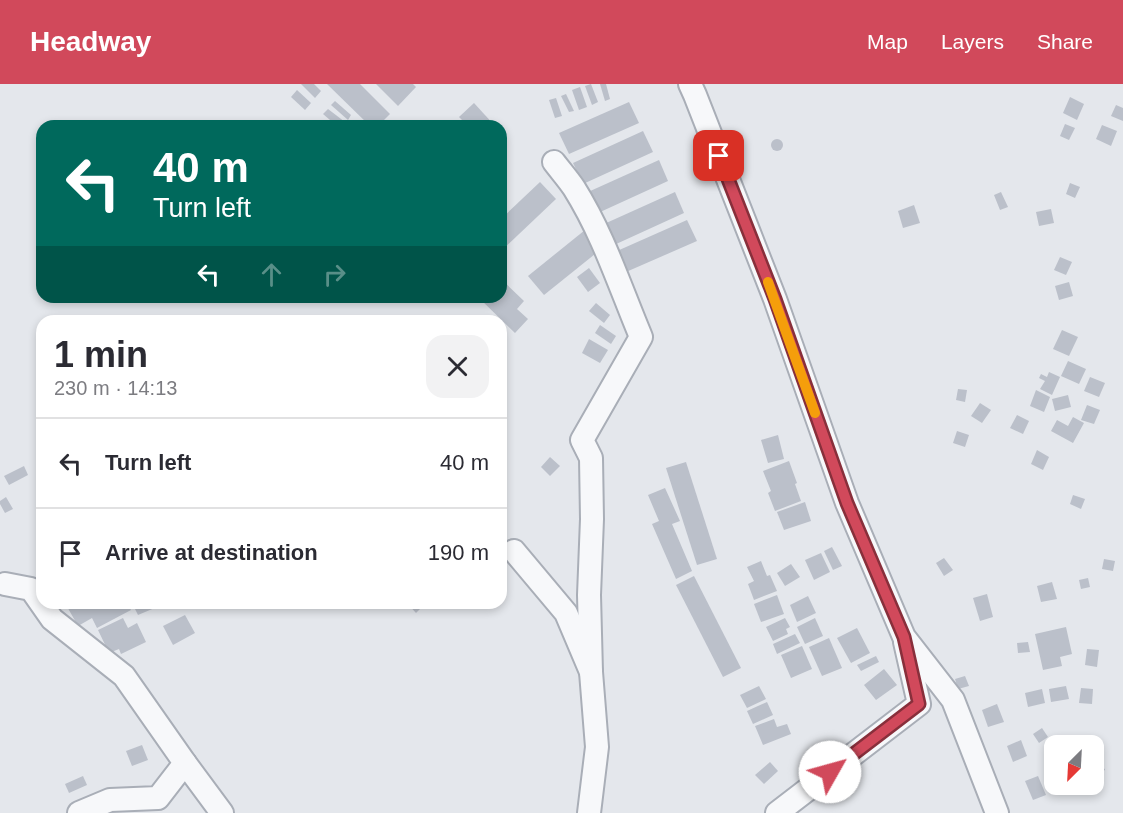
<!DOCTYPE html>
<html lang="en">
<head>
<meta charset="utf-8">
<style>
	:root { --surface:#fff; --page:#f2f2f3; --text:#2b2b33; --muted:#7c7c81; --line:#e1e1e2; --accent:#d1495b }
	body { margin:0; font-family:Helvetica,sans-serif; background:var(--page); color:var(--text); height:100vh; display:flex; flex-direction:column; font-size:22px; white-space:nowrap }
	* { box-sizing:border-box; margin:0 }
	p { font-size:20px; color:var(--muted) }
	.icon { flex:none; width:33px; height:33px; fill:none; stroke:currentColor; stroke-width:2; stroke-linecap:round; stroke-linejoin:round }
	.map { position:relative; flex:1; overflow:hidden }
	.sheet { position:absolute; left:36px; top:231px; width:471px; height:294px; display:flex; flex-direction:column; background:var(--surface); border-radius:18px; box-shadow:0 3px 9px #0003 }
	.sheet>* { flex:none }
	.banner { position:absolute; left:36px; top:36px; width:471px; height:183px; border-radius:18px; box-shadow:0 3px 9px #0003; background:#00695c; color:#fff; overflow:hidden }
	.needle { width:39px; rotate:204deg }
	.controls { position:absolute; left:1044px; top:651px; display:grid; gap:12px }
	.controls a { display:grid; place-items:center; width:60px; height:60px; border-radius:12px; background:var(--surface); box-shadow:0 3px 9px #0003; font-size:30px }
	.pin { position:absolute; display:grid; place-items:center; width:51px; height:51px; color:#fff; margin:-26px; border-radius:12px; box-shadow:0 3px 9px #0006 }
	.me { position:absolute; width:66px; margin:-33px; rotate:52deg; stroke-linejoin:round; filter:drop-shadow(0 0 4px #0008) }
	.turn { display:flex; align-items:center; gap:21px; height:126px; padding:0 18px; font-size:27px }
	.turn .icon { width:78px; height:78px; stroke-width:2.5 }
	.turn b { display:block; font-size:42px; line-height:51px }
	.lanes { display:flex; align-items:center; height:57px; padding:0 18px; background:#0003; justify-content:center; gap:30px; direction:ltr }
	.lanes .off { opacity:.35 }
	.round { display:grid; place-items:center; flex:none; width:63px; height:63px; border-radius:18px; background:var(--page) }
	.summary { display:flex; align-items:center; justify-content:space-between; height:102px; padding:0 18px }
	h1 { font-size:36px; font-weight:800; line-height:45px }
	ul { padding:0; list-style:none }
	li { display:flex; align-items:center; gap:18px; height:90px; padding:0 18px; border-top:2px solid var(--line) }
	li div { flex:1 }
	li b { display:block; font-size:22px }
	li em { font-style:normal }
	header { display:flex; align-items:center; gap:36px; box-sizing:border-box; height:84px; padding:0 30px; background:var(--accent); color:#fff }
	header strong { font-size:28px }
	nav { display:flex; gap:33px; margin-inline-start:auto; font-size:21px }
	.map>svg:first-child { display:block }
	.building { fill:#bbc0ca }
	.lines { fill:none; stroke-linecap:round; stroke-linejoin:round }
	.street-casing { stroke:#a9aeb7; stroke-width:26 }
	.street { stroke:#f7f8fa; stroke-width:22 }
	.route-casing { stroke:#882f3b; stroke-width:15 }
	.route { stroke:#d1495b; stroke-width:10 }
	.slow { stroke:#f59e0b; stroke-width:10 }
</style>
</head>
<body>
<header>
<strong>Headway</strong>
<nav><a>Map</a><a>Layers</a><a>Share</a></nav>
</header>
<div class="map">
<svg width="1123" height="729" viewBox="0 0 1123 729">
	<rect width="100%" height="100%" fill="#e4e7ec"/>
	<g class="building">
		<polygon points="301,0 314,0 321,7 315,14"/>
		<polygon points="327,0 360,0 390,30 378,42 370,42"/>
		<polygon points="376,0 413,0 416,3 398,22"/>
		<polygon points="591,0 598,18 592,21 585,2"/>
		<polygon points="600,0 606,0 610,15 605,17"/>
		<polygon points="580,3 587,23 579,26 572,6"/>
		<polygon points="297,6 311,19 305,26 291,13"/>
		<polygon points="566,10 574,27 569,28 561,12"/>
		<polygon points="1070,13 1084,20 1077,36 1063,29"/>
		<polygon points="556,14 562,32 555,34 549,16"/>
		<polygon points="335,17 351,31 348,36 331,21"/>
		<polygon points="629,18 639,39 569,70 559,49"/>
		<polygon points="474,19 495,42 468,42 459,33"/>
		<polygon points="1116,21 1123,24 1123,37 1111,32"/>
		<polygon points="328,25 345,38 342,42 337,42 323,30"/>
		<polygon points="1065,40 1075,44 1069,56 1060,52"/>
		<polygon points="1102,41 1117,47 1111,62 1096,55"/>
		<polygon points="643,47 653,68 583,100 573,79"/>
		<circle cx="777" cy="61" r="6"/>
		<polygon points="659,76 668,97 598,129 588,108"/>
		<polygon points="540,98 556,115 501,167 501,135"/>
		<polygon points="1070,99 1080,103 1075,114 1066,110"/>
		<polygon points="675,108 684,129 614,161 604,140"/>
		<polygon points="1001,108 1008,123 1000,126 994,111"/>
		<polygon points="914,121 920,139 903,144 898,127"/>
		<polygon points="1051,125 1054,139 1039,142 1036,128"/>
		<polygon points="687,136 697,157 626,188 617,167"/>
		<polygon points="585,146 600,166 544,211 528,192"/>
		<polygon points="1060,173 1072,178 1066,191 1054,186"/>
		<polygon points="589,184 600,199 588,208 577,193"/>
		<polygon points="501,195 524,217 517,225 528,235 515,249 478,213 501,213"/>
		<polygon points="1069,198 1073,212 1059,216 1055,202"/>
		<polygon points="596,219 610,231 604,239 589,227"/>
		<polygon points="600,241 616,252 611,260 595,249"/>
		<polygon points="1062,246 1078,253 1069,272 1053,265"/>
		<polygon points="589,255 608,266 600,279 582,269"/>
		<polygon points="1068,277 1086,285 1079,300 1061,292"/>
		<polygon points="1049,288 1060,293 1052,311 1040,305 1045,297 1039,294 1041,290 1047,293"/>
		<polygon points="1090,293 1105,299 1099,313 1084,307"/>
		<polygon points="958,305 967,306 965,318 956,316"/>
		<polygon points="1036,306 1050,313 1044,328 1030,322"/>
		<polygon points="1068,311 1071,323 1055,327 1052,315"/>
		<polygon points="980,319 991,326 982,339 971,332"/>
		<polygon points="1087,321 1100,326 1094,340 1081,336"/>
		<polygon points="1017,331 1029,337 1023,350 1010,344"/>
		<polygon points="1073,333 1084,339 1073,359 1051,347 1057,336 1068,342"/>
		<polygon points="957,347 969,351 965,363 953,359"/>
		<polygon points="778,351 784,375 768,379 761,356"/>
		<polygon points="1037,366 1049,373 1043,386 1031,380"/>
		<polygon points="550,373 560,382 550,392 541,383"/>
		<polygon points="789,377 797,399 795,400 801,417 775,427 768,409 771,407 763,387"/>
		<polygon points="686,378 717,475 697,481 666,384"/>
		<polygon points="24,382 28,391 9,401 4,392"/>
		<polygon points="665,404 680,437 672,440 692,487 676,495 652,440 659,437 648,411"/>
		<polygon points="1073,411 1085,415 1081,425 1070,420"/>
		<polygon points="6,413 13,425 5,429 0,420 0,417"/>
		<polygon points="805,418 811,437 784,446 777,428"/>
		<polygon points="832,463 842,482 833,486 824,467"/>
		<polygon points="821,469 830,488 814,496 805,476"/>
		<polygon points="944,474 953,486 944,492 936,479"/>
		<polygon points="1104,475 1115,477 1113,487 1102,485"/>
		<polygon points="761,477 767,492 770,491 777,507 754,516 748,500 754,497 747,483"/>
		<polygon points="791,480 800,493 785,502 777,489"/>
		<polygon points="694,492 741,584 723,593 676,501"/>
		<polygon points="1088,494 1090,503 1081,505 1079,496"/>
		<polygon points="1052,498 1057,515 1041,518 1037,502"/>
		<polygon points="987,510 993,533 980,537 973,514"/>
		<polygon points="777,511 784,530 761,538 754,520"/>
		<polygon points="808,512 816,529 797,538 790,521"/>
		<polygon points="65,519 127,519 131,526 97,544 92,534 78,542"/>
		<polygon points="132,519 155,519 157,523 138,531"/>
		<polygon points="407,519 426,519 416,529"/>
		<polygon points="185,531 195,549 173,561 163,542"/>
		<polygon points="123,534 128,544 137,539 146,558 121,570 119,565 109,569 98,546"/>
		<polygon points="785,534 790,543 786,545 788,550 773,557 766,543"/>
		<polygon points="815,534 823,552 805,560 797,543"/>
		<polygon points="1066,543 1072,570 1060,573 1062,582 1043,586 1035,550"/>
		<polygon points="857,544 870,569 851,579 837,554"/>
		<polygon points="795,550 800,559 777,570 773,560"/>
		<polygon points="829,554 842,584 822,592 809,563"/>
		<polygon points="1028,558 1030,568 1018,569 1017,559"/>
		<polygon points="802,562 812,585 791,594 781,571"/>
		<polygon points="1087,565 1099,566 1097,583 1085,581"/>
		<polygon points="876,572 879,578 861,587 857,581"/>
		<polygon points="884,585 897,601 876,616 864,601"/>
		<polygon points="965,592 969,602 958,605 955,595"/>
		<polygon points="759,602 766,615 747,624 740,611"/>
		<polygon points="1066,602 1069,615 1051,618 1049,605"/>
		<polygon points="1081,604 1093,605 1092,620 1079,619"/>
		<polygon points="1042,605 1045,619 1028,623 1025,609"/>
		<polygon points="767,618 773,631 753,640 747,627"/>
		<polygon points="997,620 1004,638 988,643 982,626"/>
		<polygon points="774,635 777,643 787,640 791,650 763,661 755,642"/>
		<polygon points="1042,644 1048,653 1039,659 1033,650"/>
		<polygon points="1086,652 1092,662 1072,662 1071,660"/>
		<polygon points="1021,656 1027,672 1013,678 1007,662"/>
		<polygon points="142,661 148,676 132,682 126,667"/>
		<polygon points="1094,674 1101,678 1100,679 1104,681 1102,684 1105,685 1101,693 1097,691 1094,699"/>
		<polygon points="770,678 778,687 764,700 755,691"/>
		<polygon points="83,692 87,701 69,709 65,700"/>
		<polygon points="1038,692 1046,711 1033,716 1025,697"/>
	</g>
	<g class="lines">
		<g class="street-casing">
			<g id="street">
				<polyline points="690,0 695,11 775,215 847,419 904,553 953,616 997,729"/>
				<path d="M 554,78 C 560,86 568,95 574,104 C 603,150 620,203 641,253 L 582,356 L 591,374 L 592,435 L 589,511 L 591,588"/>
				<polyline points="514,467 566,529 591,588 597,663 589,729"/>
				<polyline points="5,500 31,505 52,535 124,592 185,679 158,714 110,716 79,729"/>
				<polyline points="185,679 222,729"/>
				<polyline points="777,729 919,620 905,558"/>
			</g>
		</g>
		<use href="#street" class="street"/>
	</g>
	<g class="lines">
		<g class="route-casing">
			<polyline id="route" points="719,72 775,215 847,419 904,553 919,620 830,688"/>
		</g>
		<use href="#route" class="route"/>
		<polyline class="slow" points="768,198 815,329"/>
	</g>
</svg>
<div class="controls">
<a><svg class="needle" viewBox="-14 -14 28 28"><path d="M0-13l5 13h-10z" fill="#e53935"/><path d="M0 13l5-13h-10z" fill="#7c7c81"/></svg></a>
</div>
<div class="pin" style="left:719px;top:72px;background:#d93025"><svg class="icon" aria-label="arrive" viewBox="0 0 24 24"><path d="M6 21V4h12l-3 4 3 4H6"/></svg></div>
<svg class="me" style="left:830px;top:688px" viewBox="-20 -20 40 40"><circle r="19" fill="#fff"/><path d="M0-13L10 11 0 6-10 11z" fill="#d1495b"/></svg>
<div class="banner">
<div class="turn"><svg class="icon" aria-label="left" viewBox="0 0 24 24"><path d="M17 20v-9H6M10 6l-5 5 5 5"/></svg><div><b>40 m</b>Turn left</div></div>
<div class="lanes"><svg class="icon" aria-label="left" viewBox="0 0 24 24"><path d="M17 20v-9H6M10 6l-5 5 5 5"/></svg><svg class="icon off" aria-label="ahead" viewBox="0 0 24 24"><path d="M12 20V5M6 11l6-6 6 6"/></svg><svg class="icon off" aria-label="right" viewBox="0 0 24 24"><path d="M7 20v-9h11M14 6l5 5-5 5"/></svg></div>
</div>
<section class="sheet">
<div class="summary"><div><h1>1 min</h1><p>230 m · 14:13</p></div><a class="round"><svg class="icon" aria-label="close" viewBox="0 0 24 24"><path d="M6 6l12 12M18 6L6 18"/></svg></a></div>
<ul>
<li><svg class="icon" aria-label="left" viewBox="0 0 24 24"><path d="M17 20v-9H6M10 6l-5 5 5 5"/></svg><div><b>Turn left</b></div><em>40 m</em></li>
<li><svg class="icon" aria-label="arrive" viewBox="0 0 24 24"><path d="M6 21V4h12l-3 4 3 4H6"/></svg><div><b>Arrive at destination</b></div><em>190 m</em></li>
</ul>
</section>
</div>
</body>
</html>
